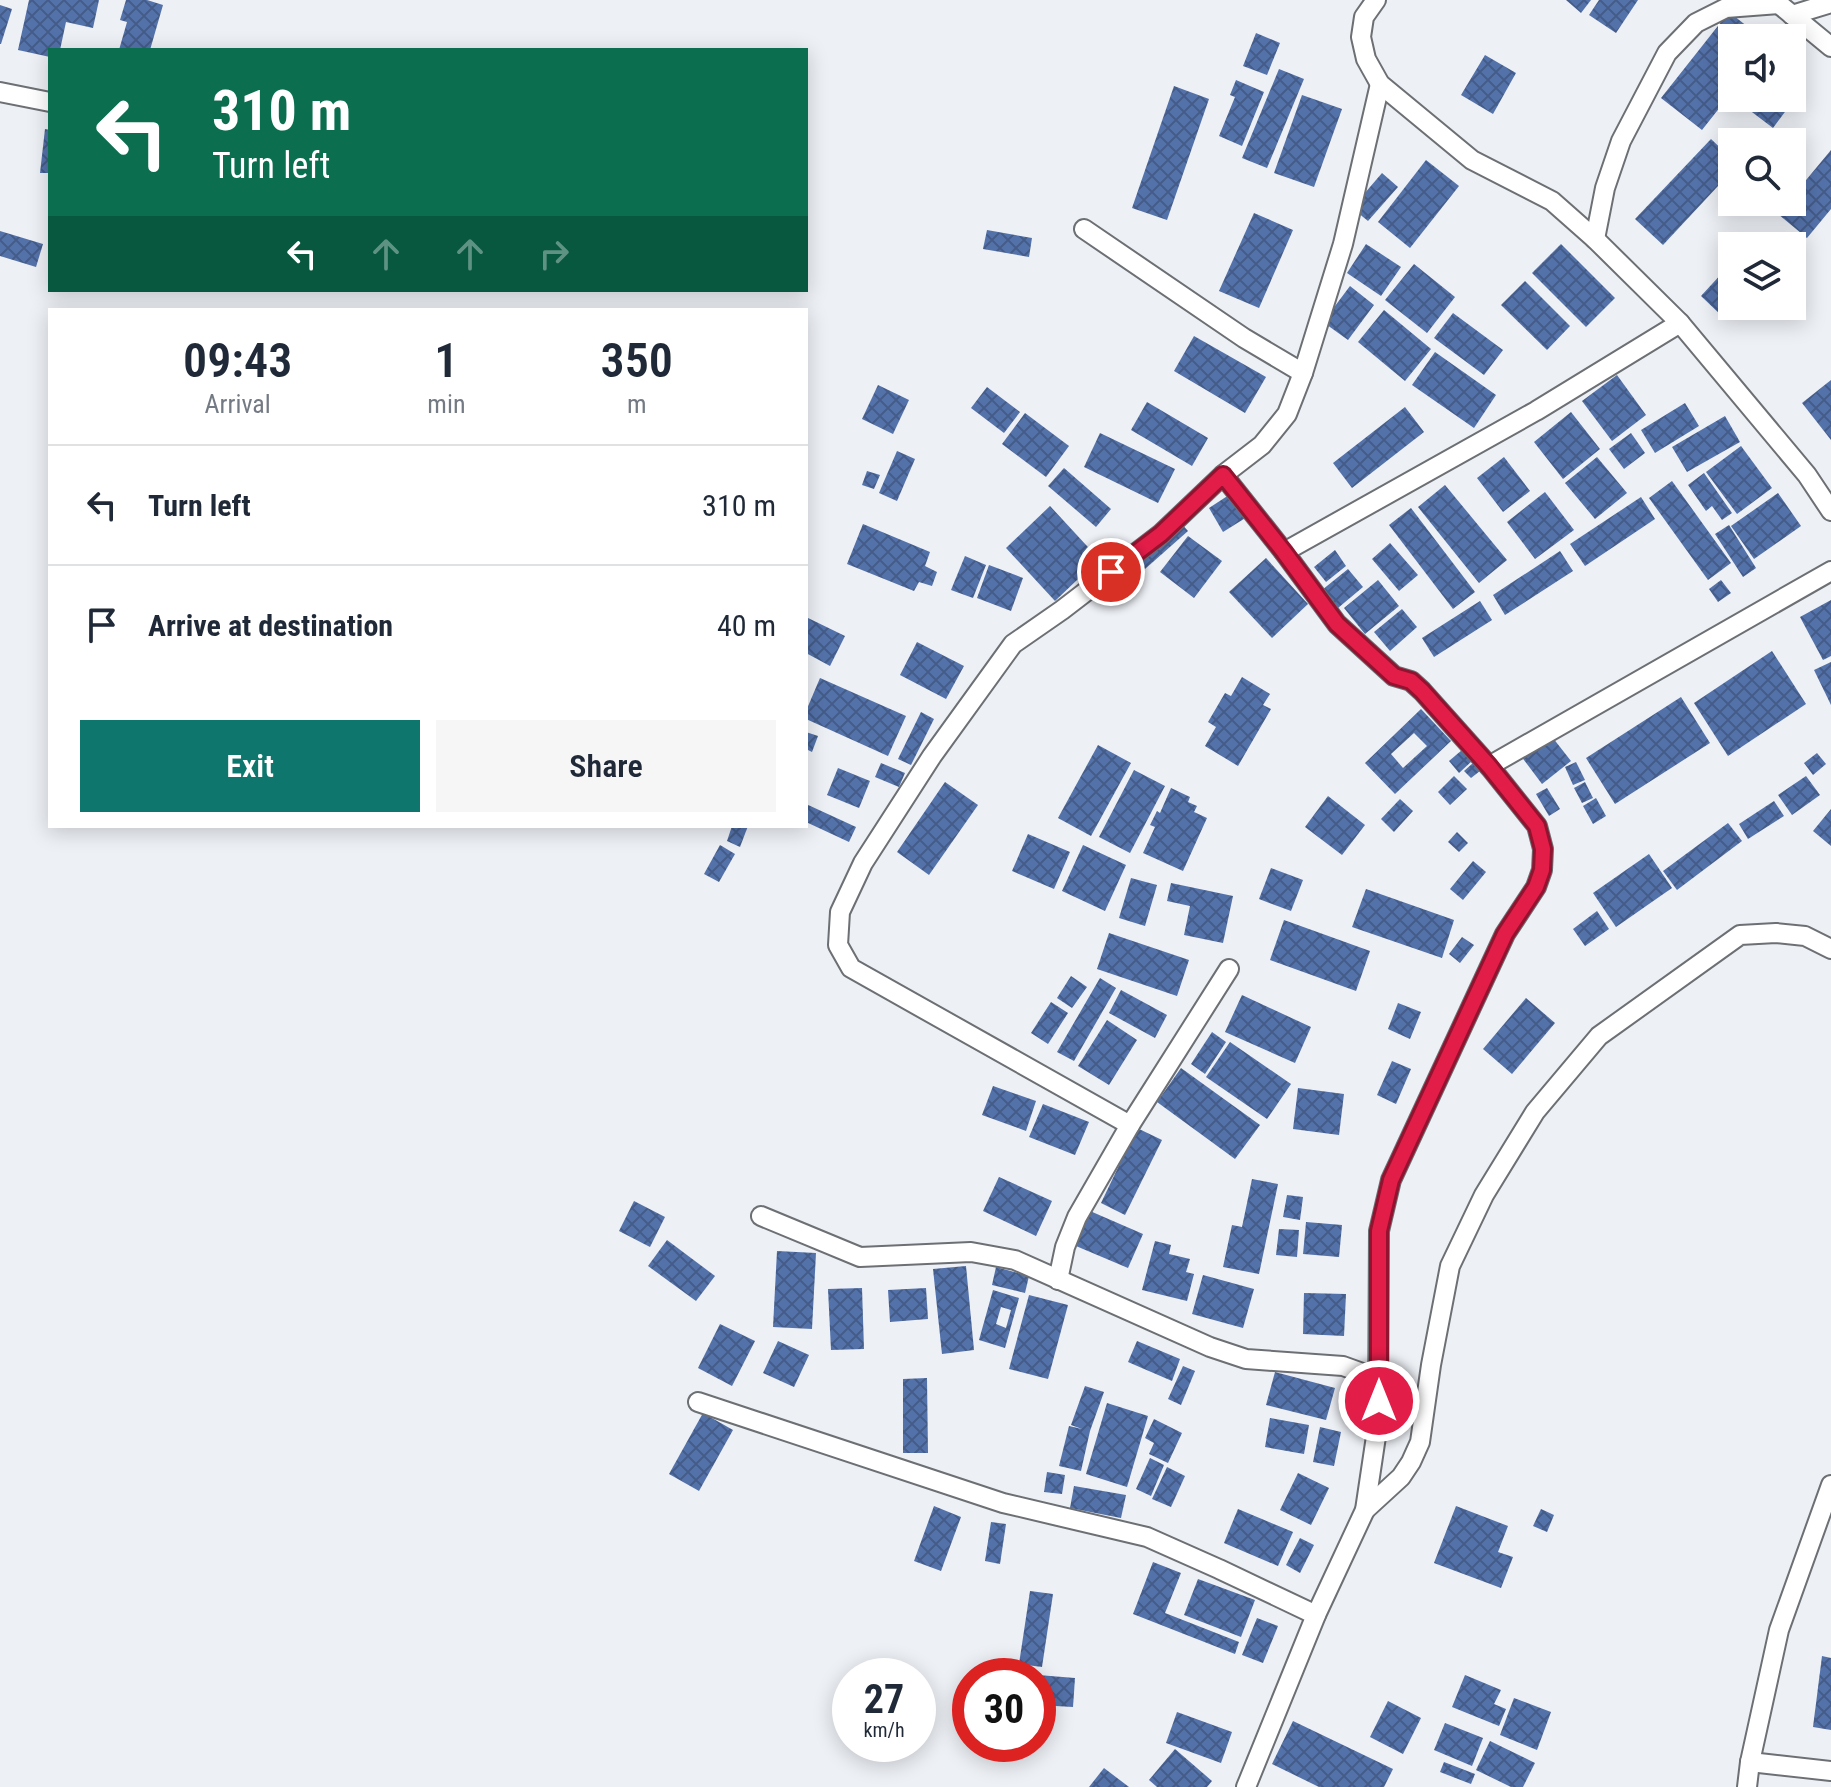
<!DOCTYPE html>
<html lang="en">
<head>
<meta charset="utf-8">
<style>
	:root { --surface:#fff; --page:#f6f6f7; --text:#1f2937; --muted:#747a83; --line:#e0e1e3; --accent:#0f766e }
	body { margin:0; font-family:"Roboto Condensed",sans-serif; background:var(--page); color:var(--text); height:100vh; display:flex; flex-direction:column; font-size:30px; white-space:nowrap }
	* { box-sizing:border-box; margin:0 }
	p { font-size:26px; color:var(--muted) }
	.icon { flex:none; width:44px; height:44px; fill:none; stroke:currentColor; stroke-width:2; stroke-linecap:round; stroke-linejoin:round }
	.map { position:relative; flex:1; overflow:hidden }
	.side { position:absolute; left:48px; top:308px; width:760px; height:520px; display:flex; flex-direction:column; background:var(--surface); border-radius:0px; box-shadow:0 4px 20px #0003 }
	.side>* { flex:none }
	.guide { position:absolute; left:48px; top:48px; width:760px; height:244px; border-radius:0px; box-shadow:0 4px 20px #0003; background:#0b6e4f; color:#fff; overflow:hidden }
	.buttons { position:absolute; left:1718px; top:24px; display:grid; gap:16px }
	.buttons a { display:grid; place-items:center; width:88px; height:88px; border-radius:0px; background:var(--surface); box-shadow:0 4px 20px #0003; font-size:40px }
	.speed { position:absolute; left:832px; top:1658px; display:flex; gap:16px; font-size:40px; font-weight:700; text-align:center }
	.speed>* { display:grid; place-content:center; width:104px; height:104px; border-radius:50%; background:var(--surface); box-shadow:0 4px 20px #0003; line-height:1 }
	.speed small { font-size:20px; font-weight:400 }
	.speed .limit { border:12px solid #d22; background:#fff; color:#111 }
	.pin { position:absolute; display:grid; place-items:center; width:68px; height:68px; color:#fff; margin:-34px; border:4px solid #fff; border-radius:50%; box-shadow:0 2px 8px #0007 }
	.me { position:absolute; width:88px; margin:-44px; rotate:0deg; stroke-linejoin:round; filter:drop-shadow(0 0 6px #0008) }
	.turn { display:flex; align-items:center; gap:28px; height:168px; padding:0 32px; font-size:36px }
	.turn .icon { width:104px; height:104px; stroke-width:2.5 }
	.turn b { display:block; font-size:56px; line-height:68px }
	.lanes { display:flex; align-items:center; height:76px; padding:0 32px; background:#0003; justify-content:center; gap:40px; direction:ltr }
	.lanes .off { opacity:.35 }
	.eta { display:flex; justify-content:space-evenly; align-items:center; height:136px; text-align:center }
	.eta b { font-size:48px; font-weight:600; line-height:56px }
	.button { display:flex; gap:16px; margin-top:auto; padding:16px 32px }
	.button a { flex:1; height:92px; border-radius:0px; background:var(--accent); color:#fff; font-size:32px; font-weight:600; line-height:92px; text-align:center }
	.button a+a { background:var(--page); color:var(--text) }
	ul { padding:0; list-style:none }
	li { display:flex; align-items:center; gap:24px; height:120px; padding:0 32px; border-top:2px solid var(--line) }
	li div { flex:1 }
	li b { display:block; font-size:30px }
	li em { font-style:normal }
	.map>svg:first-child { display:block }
	.building { fill:url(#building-cross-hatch); fill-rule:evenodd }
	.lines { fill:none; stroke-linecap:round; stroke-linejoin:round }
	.minor-casing { stroke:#6c6f73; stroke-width:22 }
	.minor { stroke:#fff; stroke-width:18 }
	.route-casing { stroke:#92132f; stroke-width:20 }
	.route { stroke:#e11d48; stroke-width:14 }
</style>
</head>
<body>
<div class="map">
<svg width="1831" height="1787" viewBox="0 0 1831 1787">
	<defs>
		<pattern id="building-cross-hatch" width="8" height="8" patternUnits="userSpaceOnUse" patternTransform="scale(2)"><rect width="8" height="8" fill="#5472aa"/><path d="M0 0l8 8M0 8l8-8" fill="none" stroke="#445c89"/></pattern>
	</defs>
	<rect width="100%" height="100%" fill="#edf0f5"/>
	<g class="building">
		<polygon points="29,0 99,0 93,28 66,22 60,50 50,50 50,57 18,50"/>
		<polygon points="126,0 147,0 163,5 150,50 119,50 127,22 120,20"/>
		<polygon points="1566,0 1591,0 1581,13"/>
		<polygon points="1599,0 1638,0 1616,33 1589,15"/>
		<polygon points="0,5 12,9 1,44 0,44"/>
		<polygon points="1729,12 1762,38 1732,38 1732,92 1702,130 1661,98"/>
		<polygon points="1256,33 1280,43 1267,75 1243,66"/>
		<polygon points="1485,55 1516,73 1493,114 1461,95"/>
		<polygon points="1279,69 1304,79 1267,168 1242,158"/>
		<polygon points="1236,80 1264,92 1242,146 1219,136 1235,97 1230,95"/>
		<polygon points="1792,81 1802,89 1773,128 1744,106 1750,98 1792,98"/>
		<polygon points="1174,86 1209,99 1167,220 1132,208"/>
		<polygon points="1302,95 1342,109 1314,187 1274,173"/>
		<polygon points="45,129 50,130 50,173 40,173"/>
		<polygon points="1711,139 1732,159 1732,171 1663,245 1635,219"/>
		<polygon points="1831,150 1831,209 1807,238 1778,214 1788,202 1792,202 1792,197"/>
		<polygon points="1426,160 1459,186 1410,248 1378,222"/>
		<polygon points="1382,173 1398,187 1368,221 1352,208"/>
		<polygon points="1254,213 1293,230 1259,308 1219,291"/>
		<polygon points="987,230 1032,238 1029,257 983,249"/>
		<polygon points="0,231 43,244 36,267 0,256"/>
		<polygon points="1366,244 1401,267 1381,296 1347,273"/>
		<polygon points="1561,244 1615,298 1586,327 1532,273"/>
		<polygon points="1414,264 1455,297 1427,333 1385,300"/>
		<polygon points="1724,271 1732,279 1732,306 1736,306 1724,318 1701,296"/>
		<polygon points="1525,281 1570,326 1547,350 1501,305"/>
		<polygon points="1350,286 1374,305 1348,340 1323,322"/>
		<polygon points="1384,310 1431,349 1405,381 1358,342"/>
		<polygon points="1453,313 1503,350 1484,375 1434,338"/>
		<polygon points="1194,336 1266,377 1245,413 1174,371"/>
		<polygon points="1435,352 1496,395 1474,428 1412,385"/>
		<polygon points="1617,375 1646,415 1612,441 1582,401"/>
		<polygon points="1831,380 1831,440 1802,403"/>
		<polygon points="878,385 909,400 893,434 862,419"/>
		<polygon points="987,387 1020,412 1004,433 971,408"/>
		<polygon points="1147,402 1208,438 1192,466 1131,430"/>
		<polygon points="1685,403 1699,426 1655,453 1641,430"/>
		<polygon points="1405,407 1424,432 1352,488 1333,463"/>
		<polygon points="1571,412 1600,449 1563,479 1534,442"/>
		<polygon points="1025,413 1069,446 1046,477 1002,444"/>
		<polygon points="1725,416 1740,442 1687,472 1672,447"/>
		<polygon points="1100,433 1175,469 1158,503 1084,467"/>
		<polygon points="1631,433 1645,453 1624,469 1609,449"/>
		<polygon points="1741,446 1772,488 1737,514 1706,472"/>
		<polygon points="897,451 915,459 897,501 879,493"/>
		<polygon points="1504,457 1530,491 1503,512 1477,478"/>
		<polygon points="1597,457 1627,493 1595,519 1565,483"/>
		<polygon points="1064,468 1111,509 1096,527 1048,486"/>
		<polygon points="867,471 880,475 874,489 862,485"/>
		<polygon points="1704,473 1732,513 1722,520 1712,506 1706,511 1688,485"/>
		<polygon points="1672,481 1731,563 1708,580 1649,498"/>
		<polygon points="1445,485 1507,560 1479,583 1418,507"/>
		<polygon points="1545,492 1574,530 1535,559 1507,522"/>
		<polygon points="1232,493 1247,517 1223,532 1209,508"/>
		<polygon points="1778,493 1801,526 1754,559 1731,526"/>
		<polygon points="1641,497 1655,519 1585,566 1570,544"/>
		<polygon points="1050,506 1099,559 1055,601 1006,548"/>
		<polygon points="1411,508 1475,592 1453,609 1389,525"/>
		<polygon points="1180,522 1188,531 1145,569 1137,561"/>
		<polygon points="863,524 930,552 925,566 937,572 932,586 919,582 914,591 847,564"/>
		<polygon points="1729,525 1756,568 1743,577 1715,534"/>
		<polygon points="1188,536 1222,561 1194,598 1160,572"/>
		<polygon points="1390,543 1418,575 1399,591 1372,559"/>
		<polygon points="1335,550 1346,566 1326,582 1314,567"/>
		<polygon points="1560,551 1573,571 1505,615 1493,595"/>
		<polygon points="965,556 986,565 973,598 951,590"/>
		<polygon points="1266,558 1308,604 1272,638 1229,592"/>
		<polygon points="989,565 1023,578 1011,611 977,598"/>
		<polygon points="1348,569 1363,587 1338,608 1322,590"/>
		<polygon points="1378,580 1399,606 1365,634 1344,608"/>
		<polygon points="1721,580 1731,593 1718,602 1709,589"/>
		<polygon points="1831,600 1831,656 1823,660 1800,617"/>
		<polygon points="1480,601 1492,620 1434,657 1422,638"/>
		<polygon points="1402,609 1417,627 1390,651 1374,632"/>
		<polygon points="808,618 845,636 830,666 806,653 806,622"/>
		<polygon points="917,642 964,666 946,699 900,675"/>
		<polygon points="1772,651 1806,704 1728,756 1694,703"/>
		<polygon points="1831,662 1831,705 1814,670"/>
		<polygon points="1242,677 1270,694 1263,705 1271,709 1238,766 1205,746 1216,727 1208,722 1225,693 1231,696"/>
		<polygon points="820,678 906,716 888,756 806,719 806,711"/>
		<polygon points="1681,697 1710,743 1615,804 1586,758"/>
		<path d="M 1421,709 L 1451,741 L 1395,794 L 1365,763 ZM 1414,733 L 1427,746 L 1403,768 L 1391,754 Z"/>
		<polygon points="921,712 934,719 911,765 898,759"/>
		<polygon points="806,732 818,736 812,752 806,749"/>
		<polygon points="1549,733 1571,761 1542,784 1521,756"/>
		<polygon points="1098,745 1131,763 1091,836 1058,818"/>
		<polygon points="1462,750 1472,761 1459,773 1449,761"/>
		<polygon points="1817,753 1826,764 1813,775 1804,763"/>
		<polygon points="1576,762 1585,780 1573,785 1565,767"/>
		<polygon points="881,763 905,773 899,787 875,777"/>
		<polygon points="1473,763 1480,771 1471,778 1464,771"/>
		<polygon points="838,768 870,781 859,808 827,795"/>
		<polygon points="1134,770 1165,786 1130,853 1099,837"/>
		<polygon points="1454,776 1467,789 1450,805 1438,792"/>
		<polygon points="1806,776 1820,795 1792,815 1778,795"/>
		<polygon points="945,782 978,805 929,875 897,852"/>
		<polygon points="1585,782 1593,798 1582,803 1574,788"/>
		<polygon points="1171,788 1190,797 1188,802 1197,806 1194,812 1207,818 1183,871 1143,853 1155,827 1150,825 1157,811 1160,813"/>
		<polygon points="1547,788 1560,809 1549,816 1536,794"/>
		<polygon points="1328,796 1365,825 1342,855 1305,827"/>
		<polygon points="1596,798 1606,816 1593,824 1583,806"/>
		<polygon points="1400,799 1413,811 1394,832 1381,819"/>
		<polygon points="1774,801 1784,816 1748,839 1739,824"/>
		<polygon points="806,804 856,827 849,842 806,822"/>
		<polygon points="1831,809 1831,846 1813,831"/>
		<polygon points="1728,823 1742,841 1677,890 1663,871"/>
		<polygon points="732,826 748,826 740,847 727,841"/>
		<polygon points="1457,832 1468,843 1459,852 1448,842"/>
		<polygon points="1028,834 1070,852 1054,889 1012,871"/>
		<polygon points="720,845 735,854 719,882 704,874"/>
		<polygon points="1083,845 1126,865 1105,911 1062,891"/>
		<polygon points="1649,854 1672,888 1616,927 1593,893"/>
		<polygon points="1473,861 1486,872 1463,900 1450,889"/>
		<polygon points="1271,868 1303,880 1291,911 1259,899"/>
		<polygon points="1131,878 1157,885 1145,926 1119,918"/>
		<polygon points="1171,883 1233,896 1223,943 1184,935 1190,906 1167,901"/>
		<polygon points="1366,889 1454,920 1442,958 1352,927"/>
		<polygon points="1597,911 1609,929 1585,946 1573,929"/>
		<polygon points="1284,920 1370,951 1356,991 1270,960"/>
		<polygon points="1109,933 1189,960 1177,996 1097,969"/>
		<polygon points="1462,937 1474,945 1460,963 1449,954"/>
		<polygon points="1071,976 1087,987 1072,1008 1057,998"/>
		<polygon points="1100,978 1116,988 1074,1061 1057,1052"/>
		<polygon points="1121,990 1167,1015 1155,1038 1109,1013"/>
		<polygon points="1242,995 1311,1027 1295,1063 1225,1032"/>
		<polygon points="1526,998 1555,1023 1512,1074 1483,1049"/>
		<polygon points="1051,1002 1068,1013 1048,1044 1031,1033"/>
		<polygon points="1398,1003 1421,1012 1410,1039 1388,1029"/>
		<polygon points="1107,1020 1137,1040 1109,1085 1078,1066"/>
		<polygon points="1212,1032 1226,1042 1205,1074 1191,1064"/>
		<polygon points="1230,1042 1291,1084 1267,1119 1206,1077"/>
		<polygon points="1392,1061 1411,1069 1396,1104 1377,1095"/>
		<polygon points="1181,1068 1260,1125 1235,1159 1157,1102"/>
		<polygon points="993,1086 1036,1101 1026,1131 982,1115"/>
		<polygon points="1298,1088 1344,1094 1339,1135 1293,1129"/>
		<polygon points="1043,1104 1089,1122 1075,1155 1029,1137"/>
		<polygon points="1137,1128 1162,1140 1125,1215 1101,1203"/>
		<polygon points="999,1177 1052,1201 1036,1236 983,1211"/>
		<polygon points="1252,1179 1278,1184 1259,1274 1223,1267 1232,1225 1242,1227"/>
		<polygon points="1287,1195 1303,1197 1300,1220 1283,1217"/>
		<polygon points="634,1201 665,1217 650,1247 619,1231"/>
		<polygon points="1090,1211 1143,1234 1128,1268 1076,1246"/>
		<polygon points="1306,1222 1342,1225 1339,1257 1303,1254"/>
		<polygon points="1279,1229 1299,1230 1297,1257 1276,1255"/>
		<polygon points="667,1240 715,1276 696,1301 648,1266"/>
		<polygon points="1155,1241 1171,1245 1169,1254 1190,1259 1186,1272 1194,1274 1187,1301 1142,1290"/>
		<polygon points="777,1251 816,1253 812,1329 773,1327"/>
		<polygon points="966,1266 974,1350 942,1354 933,1269"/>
		<polygon points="996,1267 1029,1276 1025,1293 992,1285"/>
		<polygon points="1203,1275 1254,1289 1243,1328 1192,1314"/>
		<polygon points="862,1288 864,1349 831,1350 828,1289"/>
		<polygon points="926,1288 928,1319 890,1322 888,1290"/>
		<path d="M 993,1290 L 1019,1298 L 1005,1348 L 979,1340 ZM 1001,1307 L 1011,1310 L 1006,1328 L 996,1324 Z"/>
		<polygon points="1304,1293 1346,1294 1344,1336 1303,1334"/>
		<polygon points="1029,1295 1068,1305 1048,1379 1009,1369"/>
		<polygon points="720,1324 755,1341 732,1386 698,1368"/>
		<polygon points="778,1341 809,1355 794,1387 763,1373"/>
		<polygon points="1137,1341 1180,1359 1172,1381 1128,1362"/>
		<polygon points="1183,1366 1195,1371 1181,1405 1168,1399"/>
		<polygon points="1275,1372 1335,1388 1326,1420 1266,1405"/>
		<polygon points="927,1378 928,1453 903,1453 903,1379"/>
		<polygon points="1085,1386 1104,1392 1090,1431 1081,1471 1059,1466 1069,1426 1082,1429 1071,1425"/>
		<polygon points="1107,1403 1148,1416 1127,1487 1086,1474"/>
		<polygon points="703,1413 733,1430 699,1491 669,1474"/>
		<polygon points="1270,1418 1309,1425 1304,1454 1265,1447"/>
		<polygon points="1154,1419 1182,1433 1168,1463 1149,1454 1154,1443 1145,1438"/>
		<polygon points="1320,1427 1341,1432 1334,1466 1313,1462"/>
		<polygon points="1150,1458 1164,1465 1151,1496 1136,1489"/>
		<polygon points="1167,1467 1185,1476 1171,1507 1152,1499"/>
		<polygon points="1047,1472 1065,1475 1062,1494 1044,1492"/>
		<polygon points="1298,1473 1329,1488 1311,1525 1280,1510"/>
		<polygon points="1074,1486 1126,1495 1121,1518 1070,1508"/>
		<polygon points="934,1506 961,1517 941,1571 914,1561"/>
		<polygon points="1456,1506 1508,1526 1498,1552 1513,1557 1501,1588 1434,1563"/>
		<polygon points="1238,1509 1293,1532 1278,1566 1224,1543"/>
		<polygon points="1541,1509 1554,1515 1547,1532 1533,1526"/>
		<polygon points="991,1522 1006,1524 1000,1564 985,1561"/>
		<polygon points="1300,1538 1314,1545 1300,1573 1286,1565"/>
		<polygon points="1153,1562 1181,1573 1165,1613 1239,1642 1235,1654 1133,1614"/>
		<polygon points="1198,1579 1255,1600 1241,1637 1184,1615"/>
		<polygon points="1030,1591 1053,1594 1042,1667 1019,1664"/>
		<polygon points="1257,1618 1278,1626 1263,1663 1242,1655"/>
		<polygon points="1822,1656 1831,1658 1831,1730 1813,1727"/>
		<polygon points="1038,1675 1075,1678 1073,1707 1038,1705"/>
		<polygon points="1465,1675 1501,1690 1494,1704 1506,1709 1499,1726 1452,1707"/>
		<polygon points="1514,1698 1551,1712 1537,1750 1500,1735"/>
		<polygon points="1388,1701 1421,1718 1403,1754 1370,1737"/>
		<polygon points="1177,1712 1232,1732 1221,1763 1166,1743"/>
		<polygon points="1293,1721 1393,1769 1384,1787 1319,1787 1272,1764"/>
		<polygon points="1445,1723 1483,1738 1472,1766 1434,1750"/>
		<polygon points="1490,1741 1535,1763 1523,1787 1511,1787 1476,1770"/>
		<polygon points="1175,1749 1212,1781 1207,1787 1157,1787 1149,1780"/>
		<polygon points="1444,1762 1475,1774 1471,1784 1440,1772"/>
		<polygon points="1104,1768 1129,1787 1089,1787"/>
	</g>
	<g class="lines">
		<g class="minor-casing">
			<g id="minor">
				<polyline points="1376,0 1364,17 1361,37 1366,59 1380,84 1472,160 1552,201 1595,239 1680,323 1807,475 1831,511"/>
				<polyline points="1774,0 1831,47"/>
				<polyline points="1792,15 1831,3"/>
				<polyline points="0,92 50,102"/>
				<polyline points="1084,229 1244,338 1303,373"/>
				<polyline points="1595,239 1605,188 1621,141 1667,53 1696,23 1726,8 1779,4"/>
				<polyline points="1223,475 1284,552 1337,624 1394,676 1411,681 1422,691 1489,766 1537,826 1543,849 1542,870 1536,887 1505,934 1391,1180 1379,1231 1378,1423 1365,1510 1316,1615 1246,1787"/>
				<polyline points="1284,552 1536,411 1680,323"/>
				<polyline points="1489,766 1831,571"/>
				<polyline points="1130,1125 851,968 838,945 840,912 863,863 932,756 1013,644 1062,610 1161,534 1223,475 1262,445 1287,414 1303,373 1343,244 1380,84"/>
				<polyline points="761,1216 860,1257 971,1252 1015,1260 1210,1347 1246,1359 1343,1366 1379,1379"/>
				<polyline points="1058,1280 1065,1247 1077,1217 1130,1125 1229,969"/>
				<polyline points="698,1402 1003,1503 1147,1537 1219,1569 1316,1615"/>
				<polyline points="1365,1510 1401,1477 1411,1462 1420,1442 1431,1365 1450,1266 1484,1195 1535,1112 1599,1036 1740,935 1776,933 1805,936 1831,949"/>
				<polyline points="1750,1762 1831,1771"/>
				<polyline points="1747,1787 1750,1762 1779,1630 1831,1485"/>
			</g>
		</g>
		<use href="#minor" class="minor"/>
	</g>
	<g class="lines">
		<g class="route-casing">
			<polyline id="route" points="1111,572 1161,534 1223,475 1284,552 1337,624 1394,676 1411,681 1422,691 1489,766 1537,826 1543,849 1542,870 1536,887 1505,934 1391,1180 1379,1231 1379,1401"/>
		</g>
		<use href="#route" class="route"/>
	</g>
</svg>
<div class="buttons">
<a><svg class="icon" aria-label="sound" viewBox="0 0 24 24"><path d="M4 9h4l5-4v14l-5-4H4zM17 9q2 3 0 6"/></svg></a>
<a><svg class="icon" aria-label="search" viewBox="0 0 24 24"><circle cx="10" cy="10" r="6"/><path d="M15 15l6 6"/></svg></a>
<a><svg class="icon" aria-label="layers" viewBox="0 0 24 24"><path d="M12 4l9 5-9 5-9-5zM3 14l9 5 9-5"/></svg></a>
</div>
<div class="speed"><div>27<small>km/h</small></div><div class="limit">30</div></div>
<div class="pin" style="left:1111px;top:572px;background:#d93025"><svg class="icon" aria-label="arrive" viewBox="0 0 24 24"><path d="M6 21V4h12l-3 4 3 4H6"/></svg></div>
<svg class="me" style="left:1379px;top:1401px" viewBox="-20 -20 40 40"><circle r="17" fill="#e11d48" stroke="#fff" stroke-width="3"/><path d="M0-11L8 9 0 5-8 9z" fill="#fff"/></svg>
<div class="guide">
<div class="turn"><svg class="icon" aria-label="left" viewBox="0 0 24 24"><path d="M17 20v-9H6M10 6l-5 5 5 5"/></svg><div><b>310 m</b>Turn left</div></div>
<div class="lanes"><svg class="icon" aria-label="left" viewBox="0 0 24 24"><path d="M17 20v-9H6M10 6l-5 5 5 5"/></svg><svg class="icon off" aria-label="ahead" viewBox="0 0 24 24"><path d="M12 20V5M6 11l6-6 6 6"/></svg><svg class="icon off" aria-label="ahead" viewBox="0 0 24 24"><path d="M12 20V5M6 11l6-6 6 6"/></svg><svg class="icon off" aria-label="right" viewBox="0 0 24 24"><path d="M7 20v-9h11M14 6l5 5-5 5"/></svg></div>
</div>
<section class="side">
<div class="eta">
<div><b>09:43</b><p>Arrival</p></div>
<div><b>1</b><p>min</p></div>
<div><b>350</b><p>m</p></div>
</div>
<ul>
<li><svg class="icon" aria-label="left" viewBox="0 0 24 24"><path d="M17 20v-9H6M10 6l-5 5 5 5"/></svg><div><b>Turn left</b></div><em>310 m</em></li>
<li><svg class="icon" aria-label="arrive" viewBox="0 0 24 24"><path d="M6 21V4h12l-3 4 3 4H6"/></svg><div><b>Arrive at destination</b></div><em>40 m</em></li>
</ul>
<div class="button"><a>Exit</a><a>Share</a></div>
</section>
</div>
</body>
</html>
